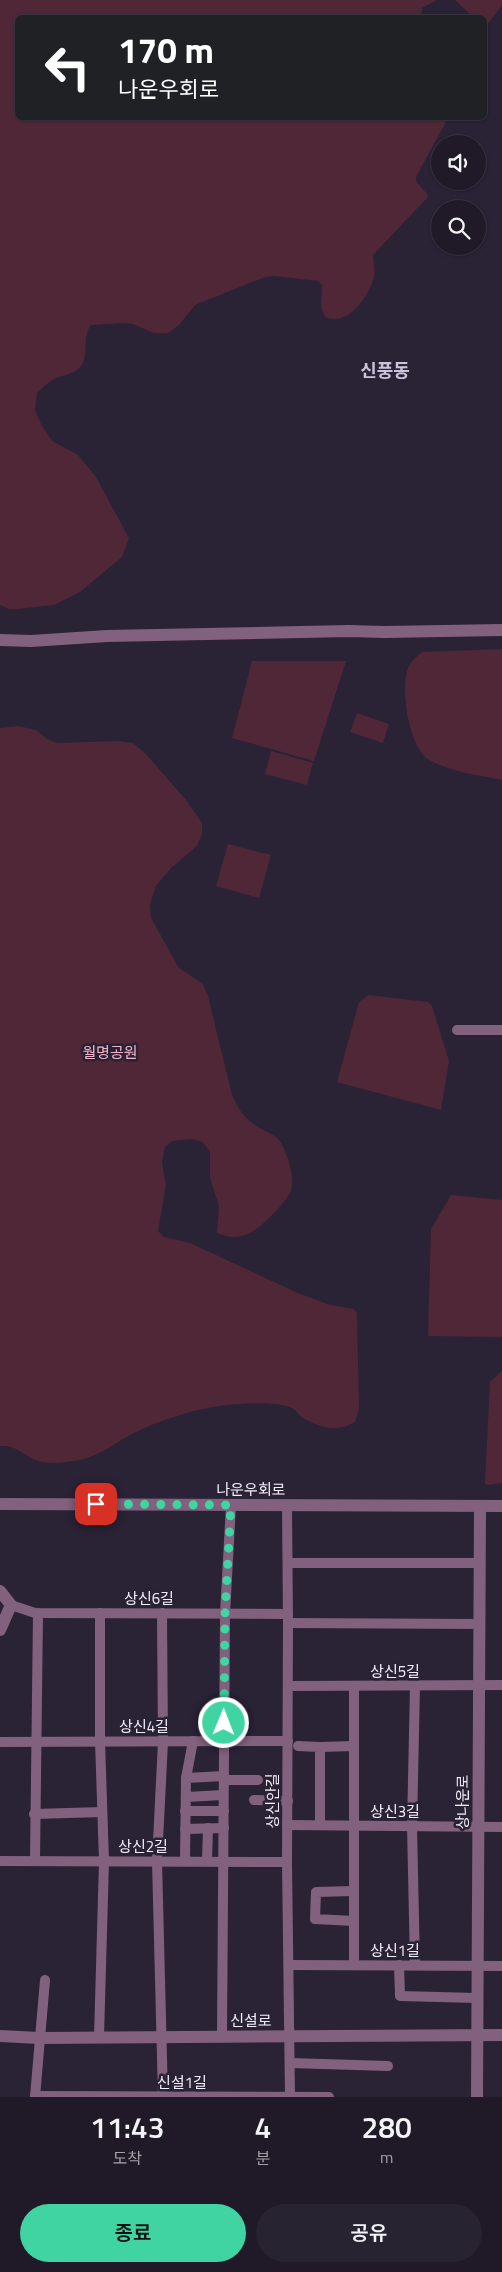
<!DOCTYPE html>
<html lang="ko">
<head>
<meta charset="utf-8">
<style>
	:root { --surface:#201a28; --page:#282330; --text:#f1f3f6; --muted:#a2a1a8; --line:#3d3845; --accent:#3fd4a2 }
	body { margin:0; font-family:"Titillium Web","Noto Sans KR",sans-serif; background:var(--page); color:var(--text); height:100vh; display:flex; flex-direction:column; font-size:19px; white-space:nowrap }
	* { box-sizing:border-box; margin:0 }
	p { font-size:16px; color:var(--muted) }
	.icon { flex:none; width:28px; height:28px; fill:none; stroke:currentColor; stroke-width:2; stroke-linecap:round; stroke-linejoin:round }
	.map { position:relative; height:2097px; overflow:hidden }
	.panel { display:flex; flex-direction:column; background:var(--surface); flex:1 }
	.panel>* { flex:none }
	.banner { position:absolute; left:15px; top:15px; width:472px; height:105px; border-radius:8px; box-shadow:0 1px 4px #0004,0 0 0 1px var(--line); background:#202124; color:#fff; overflow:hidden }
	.tools { position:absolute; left:431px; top:135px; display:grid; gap:10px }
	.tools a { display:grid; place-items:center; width:55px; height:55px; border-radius:50%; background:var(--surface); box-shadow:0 1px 4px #0004,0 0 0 1px var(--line); font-size:25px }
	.pin { position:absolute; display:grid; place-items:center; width:42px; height:42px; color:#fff; margin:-21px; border-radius:10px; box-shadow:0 2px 8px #0006 }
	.me { position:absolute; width:55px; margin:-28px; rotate:1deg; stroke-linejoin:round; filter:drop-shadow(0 0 4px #0008) }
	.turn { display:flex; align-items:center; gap:18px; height:105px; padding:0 20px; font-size:22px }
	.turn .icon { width:65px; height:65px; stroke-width:2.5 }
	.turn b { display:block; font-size:35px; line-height:42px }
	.eta { display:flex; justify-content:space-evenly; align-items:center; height:85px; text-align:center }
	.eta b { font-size:30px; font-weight:600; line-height:35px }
	.cta { display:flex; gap:10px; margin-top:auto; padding:10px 20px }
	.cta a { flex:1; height:58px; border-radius:30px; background:var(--accent); color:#111; font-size:20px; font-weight:600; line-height:58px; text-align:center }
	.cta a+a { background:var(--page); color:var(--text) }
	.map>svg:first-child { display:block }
	.green { fill:#502736 }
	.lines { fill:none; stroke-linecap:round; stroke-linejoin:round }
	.minor { stroke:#82617e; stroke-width:10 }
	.tertiary { stroke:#82617e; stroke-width:12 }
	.route { stroke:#3fd4a2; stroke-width:9; stroke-dasharray:0 16.2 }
	.labels { text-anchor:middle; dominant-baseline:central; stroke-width:5; stroke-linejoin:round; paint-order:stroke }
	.park-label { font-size:15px; fill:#f6b4c9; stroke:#2a2235 }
	.street-label { font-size:15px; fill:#f2edfa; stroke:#2a2235 }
	.quarter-label { font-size:18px; font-weight:bold; fill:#ccc2da; stroke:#2a2235 }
</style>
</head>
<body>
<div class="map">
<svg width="502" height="2097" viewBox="0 0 502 2097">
	<rect width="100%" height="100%" fill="#2a2235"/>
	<g class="green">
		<path d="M 0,0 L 437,0 L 422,8 L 421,18 L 18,18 L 18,118 L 448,118 L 416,177 L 416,181 L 428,195 L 427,198 L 373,255 C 373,262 376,270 374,278 C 368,297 348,327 325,317 L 321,307 L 322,285 L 318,281 L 274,276 L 265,277 L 195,305 L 179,325 L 168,333 L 154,333 L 133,324 L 124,323 L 91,325 C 82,339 88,346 84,360 C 80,374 66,374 56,378 C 49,381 43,388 37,393 L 35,410 L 41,424 L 52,441 L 78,455 L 96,477 L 129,538 L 122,557 L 80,592 L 54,605 L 18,609 L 9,609 L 0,605 Z"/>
		<polygon points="455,0 502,0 502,5 485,28 485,18 473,17"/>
		<path d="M 502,649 L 502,780 C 479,775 448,772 428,759 C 409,747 399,686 409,666 C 412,660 418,656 422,652 Z"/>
		<polygon points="252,661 346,661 314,761 232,738"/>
		<polygon points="357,713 389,724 383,743 350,732"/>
		<path d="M 18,726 L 36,730 L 47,739 L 57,743 L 119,741 L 133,743 L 145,753 L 186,800 L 202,823 L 202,834 L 197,846 L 171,868 L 156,886 L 150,904 L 151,918 L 179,968 L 203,984 L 208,996 L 232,1095 C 238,1109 245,1119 258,1127 C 265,1131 272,1133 278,1139 C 286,1148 294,1174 292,1186 C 291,1198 268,1220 259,1227 C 244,1238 234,1240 217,1233 L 219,1206 L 210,1178 L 210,1152 L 203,1142 L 192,1139 L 172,1141 L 165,1147 L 162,1162 L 166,1185 L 158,1231 L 164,1237 L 190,1243 L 298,1293 L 330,1305 L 354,1309 L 357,1313 L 359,1409 L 355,1422 C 337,1433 319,1428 302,1417 C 298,1414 295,1409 290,1407 C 276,1402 256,1403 241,1404 C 206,1405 165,1418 134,1433 C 116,1442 100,1456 80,1460 C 67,1462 51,1465 38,1461 C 24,1456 18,1445 0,1446 L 0,728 Z"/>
		<polygon points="271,751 313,763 307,785 265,774"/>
		<polygon points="228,844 271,855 259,898 216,886"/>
		<polygon points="369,995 428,1002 432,1006 449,1061 441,1110 337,1082 359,1002"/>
		<polygon points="451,1195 502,1200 502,1337 428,1336 431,1229"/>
		<polygon points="502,1371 502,1483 487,1485 485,1483 490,1382"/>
	</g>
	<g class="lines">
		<g class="minor">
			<polyline points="457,1030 502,1030"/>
			<polyline points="287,1506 288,1623 287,1862 290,2097"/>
			<polyline points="288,1563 479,1563"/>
			<polyline points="11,1605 35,1613 288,1614"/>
			<polyline points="162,1613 163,1742 157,1861 163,2097"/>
			<polyline points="288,1623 479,1624"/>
			<polyline points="288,1686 502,1685"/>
			<polyline points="354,1686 354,1965"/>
			<polyline points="0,1742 288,1741"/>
			<polyline points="298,1746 320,1747 320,1825"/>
			<polyline points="320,1747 354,1746"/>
			<polyline points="186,1778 193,1741"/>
			<polyline points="224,1780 258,1780"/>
			<polyline points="186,1797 223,1795"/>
			<polyline points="254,1800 288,1801"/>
			<polyline points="185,1811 224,1811"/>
			<polyline points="34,1814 102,1812"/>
			<polyline points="287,1825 502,1827"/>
			<polyline points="185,1829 224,1828"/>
			<polyline points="0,1861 287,1862"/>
			<polyline points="35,1861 38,1613"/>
			<polyline points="185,1861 186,1778 224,1776"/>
			<polyline points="207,1861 208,1828"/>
			<polyline points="354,1891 316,1892 315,1919 354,1921"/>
			<polyline points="289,1965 502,1966"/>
			<polyline points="399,1965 400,1996 477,1998"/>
			<polyline points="415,1965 412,1826 415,1686"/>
			<polyline points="222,2036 225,1614 231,1505"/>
			<polyline points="99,2037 104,1861 100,1741 100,1613"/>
			<polyline points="290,2063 388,2066"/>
			<polyline points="36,2096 329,2097"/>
			<polyline points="35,2097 45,1980"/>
		</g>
		<g class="tertiary">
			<polyline points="0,640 31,641 107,636 349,631 384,632 502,630"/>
			<polyline points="0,1504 502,1506"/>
			<polyline points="0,1591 11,1605 0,1630"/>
			<polyline points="0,2036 39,2038 502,2035"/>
			<polyline points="477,2097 480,1507"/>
		</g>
	</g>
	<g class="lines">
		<polyline class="route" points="96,1504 231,1505 225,1614 224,1723"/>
	</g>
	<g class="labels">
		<g class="park-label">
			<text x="110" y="1052">월명공원</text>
		</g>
		<g class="street-label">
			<text x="251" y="1489">나운우회로</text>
			<text x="149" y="1598">상신6길</text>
			<text x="395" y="1671">상신5길</text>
			<text x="144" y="1726">상신4길</text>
			<text transform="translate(272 1801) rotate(-90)">상신안길</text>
			<text transform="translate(462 1802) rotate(-90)">상나운로</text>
			<text x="395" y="1811">상신3길</text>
			<text x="143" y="1846">상신2길</text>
			<text x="395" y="1950">상신1길</text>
			<text x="251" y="2020">신설로</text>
			<text x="182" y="2082">신설1길</text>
		</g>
		<g class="quarter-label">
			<text x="385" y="370">신풍동</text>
		</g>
	</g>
</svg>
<div class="tools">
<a><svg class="icon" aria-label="sound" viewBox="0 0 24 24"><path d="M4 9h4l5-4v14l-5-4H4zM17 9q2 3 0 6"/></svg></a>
<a><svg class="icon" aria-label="search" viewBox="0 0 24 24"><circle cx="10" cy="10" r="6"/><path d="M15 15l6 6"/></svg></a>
</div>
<div class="pin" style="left:96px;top:1504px;background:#d93025"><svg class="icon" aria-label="arrive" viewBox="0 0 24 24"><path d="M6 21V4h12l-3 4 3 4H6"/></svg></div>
<svg class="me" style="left:224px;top:1723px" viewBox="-20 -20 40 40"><circle r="17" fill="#3fd4a2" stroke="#fff" stroke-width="3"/><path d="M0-11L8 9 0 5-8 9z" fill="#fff"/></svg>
<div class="banner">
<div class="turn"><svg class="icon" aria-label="left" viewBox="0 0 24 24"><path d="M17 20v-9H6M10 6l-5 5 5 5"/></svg><div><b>170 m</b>나운우회로</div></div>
</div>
</div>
<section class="panel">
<div class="eta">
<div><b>11:43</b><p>도착</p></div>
<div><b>4</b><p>분</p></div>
<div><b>280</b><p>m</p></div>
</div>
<div class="cta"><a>종료</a><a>공유</a></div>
</section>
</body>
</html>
